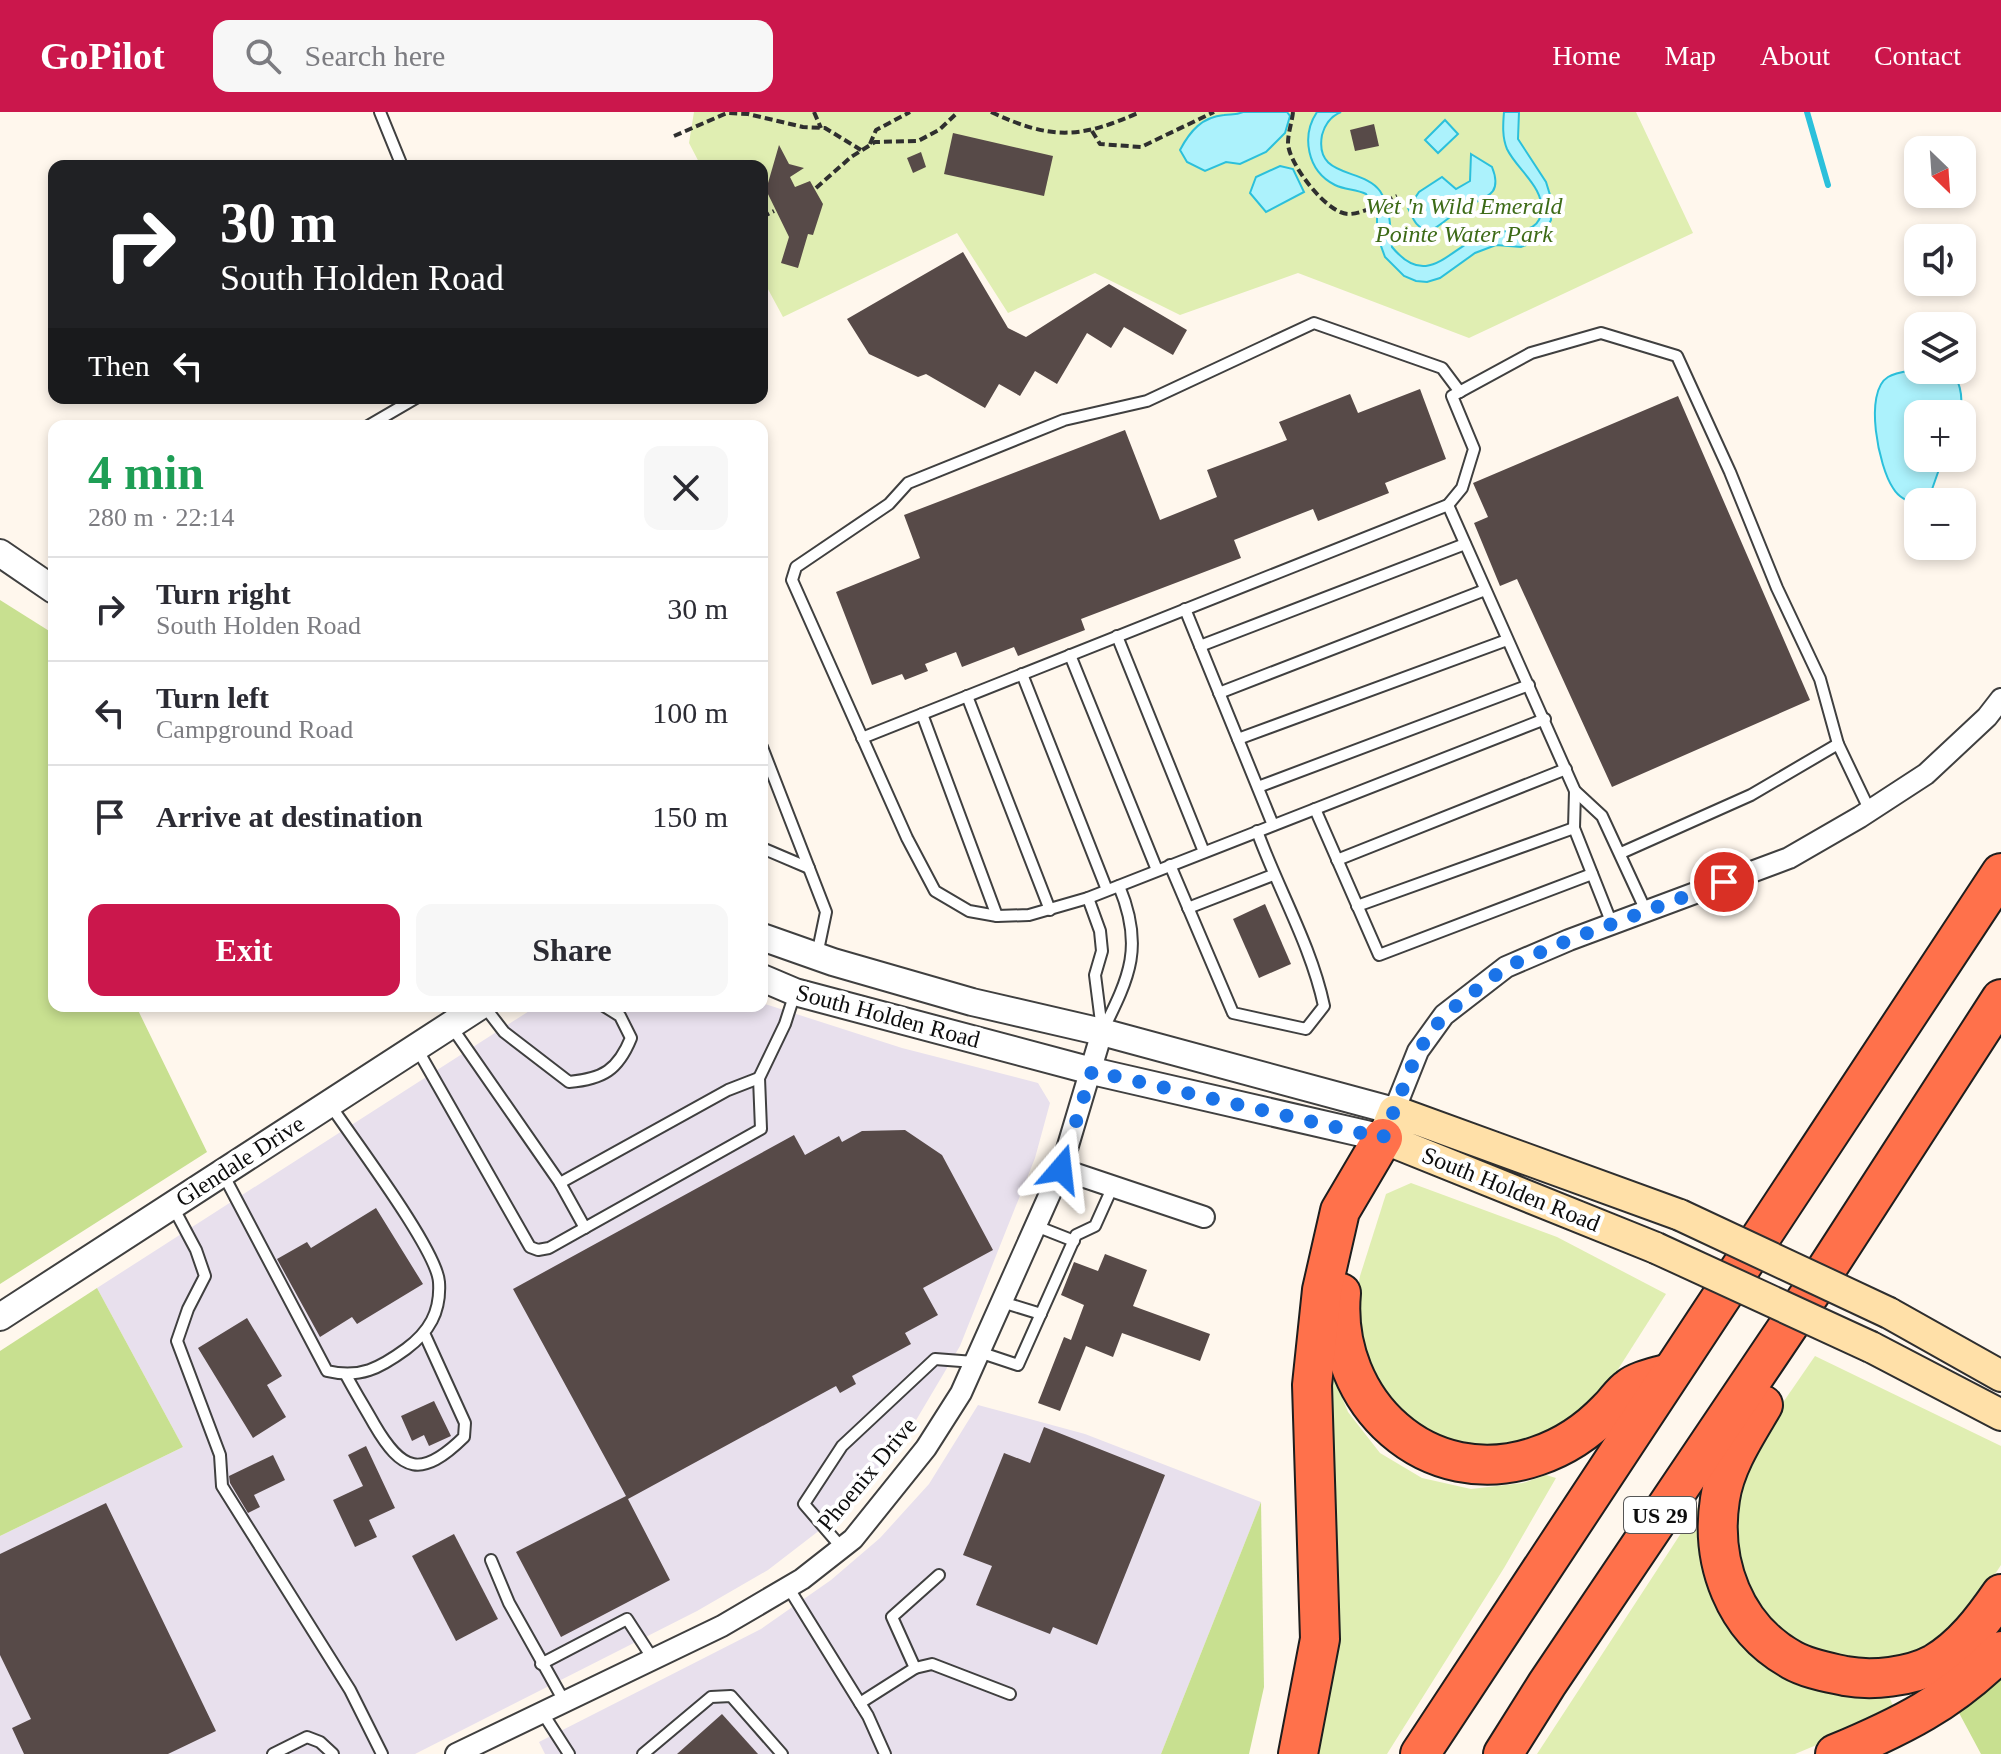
<!DOCTYPE html>
<html lang="en">
<head>
<meta charset="utf-8">
<style>
	:root { --surface:#fff; --page:#f7f7f7; --text:#2b2b33; --muted:#7c7c81; --line:#e1e1e2; --accent:#cb174c }
	body { margin:0; font-family:"Times New Roman",serif; background:var(--page); color:var(--text); height:100vh; display:flex; flex-direction:column; font-size:30px; white-space:nowrap }
	* { box-sizing:border-box; margin:0 }
	p { font-size:26px; color:var(--muted) }
	.icon { flex:none; width:44px; height:44px; fill:none; stroke:currentColor; stroke-width:2; stroke-linecap:round; stroke-linejoin:round }
	.map { position:relative; flex:1; overflow:hidden }
	.side { position:absolute; left:48px; top:308px; width:720px; height:592px; display:flex; flex-direction:column; background:var(--surface); border-radius:16px; box-shadow:0 4px 12px #0003 }
	.side>* { flex:none }
	.banner { position:absolute; left:48px; top:48px; width:720px; height:244px; border-radius:16px; box-shadow:0 4px 12px #0003; background:#202124; color:#fff; overflow:hidden }
	.needle { width:52px; rotate:155deg }
	.fabs { position:absolute; left:1904px; top:24px; display:grid; gap:16px }
	.fabs a { display:grid; place-items:center; width:72px; height:72px; border-radius:16px; background:var(--surface); box-shadow:0 4px 12px #0003; font-size:40px }
	.pin { position:absolute; display:grid; place-items:center; width:68px; height:68px; color:#fff; margin:-34px; border:4px solid #fff; border-radius:50%; box-shadow:0 2px 8px #0007 }
	.me { position:absolute; width:88px; margin:-44px; rotate:17deg; stroke-linejoin:round; filter:drop-shadow(0 0 6px #0008) }
	.turn { display:flex; align-items:center; gap:28px; height:168px; padding:0 40px; font-size:36px }
	.turn .icon { width:104px; height:104px; stroke-width:2.5 }
	.turn b { display:block; font-size:56px; line-height:68px }
	.then { display:flex; align-items:center; height:76px; padding:0 40px; background:#0003; gap:16px; font-size:30px }
	.round { display:grid; place-items:center; flex:none; width:84px; height:84px; border-radius:16px; background:var(--page) }
	.headline { display:flex; align-items:center; justify-content:space-between; height:136px; padding:0 40px }
	h1 { font-size:48px; font-weight:800; line-height:60px; color:#1e9e55 }
	.button { display:flex; gap:16px; margin-top:auto; padding:16px 40px }
	.button a { flex:1; height:92px; border-radius:16px; background:var(--accent); color:#fff; font-size:32px; font-weight:800; line-height:92px; text-align:center }
	.button a+a { background:var(--page); color:var(--text) }
	ul { padding:0; list-style:none }
	li { display:flex; align-items:center; gap:24px; height:104px; padding:0 40px; border-top:2px solid var(--line) }
	li div { flex:1 }
	li b { display:block; font-size:30px }
	li em { font-style:normal }
	header { display:flex; align-items:center; gap:48px; box-sizing:border-box; height:112px; padding:0 40px; background:var(--accent); color:#fff }
	header strong { font-size:38px }
	nav { display:flex; gap:44px; margin-inline-start:auto; font-size:28px }
	.search { width:560px; height:72px; background:var(--page); display:flex; align-items:center; gap:20px; box-sizing:border-box; padding:0 28px; border-radius:16px; color:var(--muted); font-size:30px }
	.map>svg:first-child { display:block }
	.industrial { fill:#e8e0ed }
	.green { fill:#e0eeb2 }
	.forest { fill:#c8e090 }
	.water { fill:#acf2fc; stroke:#2bc0db; stroke-width:2 }
	.lines { fill:none; stroke-linecap:round; stroke-linejoin:round }
	.stream { stroke:#2bc0db; stroke-width:6 }
	.building { fill:#574a48 }
	.service-casing { stroke:#404040; stroke-width:14 }
	.minor-casing { stroke:#404040; stroke-width:24 }
	.tertiary-casing { stroke:#404040; stroke-width:30 }
	.secondary-casing { stroke:#2f2f2f; stroke-width:34 }
	.motorway-casing { stroke:#1e1e1e; stroke-width:42 }
	.path { stroke:#2f2f2f; stroke-width:4; stroke-dasharray:8 4; stroke-linecap:butt }
	.service { stroke:#fff; stroke-width:10 }
	.minor { stroke:#fff; stroke-width:20 }
	.tertiary { stroke:#fff; stroke-width:26 }
	.secondary { stroke:#ffe0a8; stroke-width:30 }
	.motorway { stroke:#ff714b; stroke-width:38 }
	.secondary-bridge-casing { stroke:#2f2f2f; stroke-width:34; stroke-linecap:butt }
	.secondary-bridge { stroke:#ffe0a8; stroke-width:30 }
	.route { stroke:#1a73e8; stroke-width:14; stroke-dasharray:0 25.2 }
	.labels { text-anchor:middle; dominant-baseline:central; stroke-width:8; stroke-linejoin:round; paint-order:stroke }
	.shield { fill:#fff; stroke:#565656; stroke-width:2 }
	.shield-label { font-size:22px; font-weight:bold; fill:#0d0d0d }
	.park-label { font-size:24px; font-style:italic; fill:#3d6b17; stroke:#fff }
	.street-label { font-size:24px; fill:#0d0d0d; stroke:#fff }
</style>
</head>
<body>
<header>
<strong>GoPilot</strong>
<div class="search"><svg class="icon" aria-label="search" viewBox="0 0 24 24"><circle cx="10" cy="10" r="6"/><path d="M15 15l6 6"/></svg>Search here</div>
<nav><a>Home</a><a>Map</a><a>About</a><a>Contact</a></nav>
</header>
<div class="map">
<svg width="2001" height="1642" viewBox="0 0 2001 1642">
	<rect width="100%" height="100%" fill="#fff7ed"/>
	<g class="industrial">
		<polygon points="762,891 902,936 1038,971 1050,991 1035,1046 960,1234 896,1342 829,1411 768,1458 697,1499 415,1642 0,1642 0,1424 183,1335 97,1176 537,894 762,894"/>
		<polygon points="978,1293 1085,1322 1261,1390 1161,1642 545,1642 539,1630 761,1517 831,1468 880,1426 929,1372"/>
	</g>
	<g class="green">
		<polygon points="694,0 1636,0 1693,121 1469,226 1298,161 1180,203 1095,161 1008,201 957,121 783,205 762,166 762,54 701,54 689,31"/>
		<polygon points="1411,1071 1557,1125 1666,1182 1594,1295 1559,1321 1505,1340 1456,1337 1379,1287 1353,1203 1360,1164 1386,1082"/>
		<polygon points="1815,1244 2001,1334 2001,1453 1962,1512 1927,1539 1870,1556 1790,1534 1738,1473 1736,1359"/>
		<polygon points="1331,1258 1348,1300 1380,1341 1422,1366 1471,1377 1523,1371 1546,1363 1556,1366 1504,1456 1387,1642 1311,1642 1320,1291"/>
		<polygon points="1702,1389 1732,1514 1887,1580 1894,1596 1850,1619 1795,1642 1537,1642"/>
	</g>
	<g class="forest">
		<polygon points="0,488 54,522 54,894 136,894 207,1040 0,1172"/>
		<polygon points="97,1176 183,1335 0,1424 0,1239"/>
		<polygon points="1261,1390 1264,1575 1249,1642 1161,1642"/>
		<polygon points="2001,1564 2001,1642 1981,1642 1958,1599 1984,1582"/>
	</g>
	<g class="water">
		<path d="M 1243,0 L 1287,0 L 1290,4 L 1285,21 L 1266,40 L 1240,52 L 1226,50 L 1205,59 L 1187,50 L 1180,38 C 1190,19 1202,5 1224,3 C 1232,2 1236,3 1243,0 Z"/>
		<path d="M 1317,0 L 1341,0 C 1331,4 1325,12 1322,23 C 1314,67 1363,55 1380,79 C 1391,96 1390,116 1392,135 C 1429,180 1450,133 1488,121 C 1505,116 1536,126 1541,102 C 1546,76 1517,58 1507,37 C 1502,25 1503,12 1504,0 L 1519,0 L 1518,27 L 1546,70 L 1550,83 L 1551,108 L 1545,120 L 1536,129 L 1521,135 L 1496,133 L 1475,141 L 1440,166 L 1427,170 L 1416,169 L 1404,164 L 1385,145 L 1377,123 L 1377,103 L 1366,82 C 1356,77 1345,78 1335,73 C 1307,59 1301,24 1317,0 Z"/>
		<polygon points="1445,8 1458,22 1438,41 1425,28"/>
		<path d="M 1471,42 L 1492,55 C 1504,85 1483,85 1463,96 C 1451,103 1442,113 1430,119 C 1416,116 1414,109 1408,96 L 1419,80 L 1442,65 L 1456,77 L 1470,69 Z"/>
		<polygon points="1280,54 1293,57 1304,80 1266,100 1250,81 1256,65"/>
		<path d="M 1918,257 C 1925,258 1935,256 1943,258 C 1962,262 1963,287 1960,302 L 1918,302 L 1918,346 L 1943,346 L 1930,383 L 1918,392 C 1907,389 1899,386 1893,376 C 1879,356 1863,280 1888,265 C 1896,260 1909,259 1918,257 Z"/>
	</g>
	<g class="lines">
		<polyline class="stream" points="1807,0 1828,73"/>
	</g>
	<g class="building">
		<polygon points="1374,12 1379,34 1355,39 1350,18"/>
		<polygon points="953,21 1053,44 1044,84 944,62"/>
		<polygon points="779,33 789,52 804,56 790,65 795,75 810,69 823,92 813,123 808,122 798,156 781,151 789,125 766,78"/>
		<polygon points="921,40 926,55 913,61 907,46"/>
		<polygon points="963,140 1008,216 1026,225 1109,172 1187,218 1173,243 1124,215 1111,236 1087,221 1057,272 1035,259 1020,284 999,272 985,296 926,262 918,265 869,242 847,207"/>
		<polygon points="1420,277 1446,347 1385,371 1389,381 1318,409 1313,397 1234,428 1241,446 1081,507 1085,518 1018,544 1014,535 962,555 956,540 925,552 928,559 905,568 902,562 872,573 836,480 920,446 904,403 1125,318 1160,408 1217,385 1207,358 1287,328 1279,310 1350,282 1358,301"/>
		<polygon points="1678,284 1810,588 1612,675 1517,467 1500,474 1474,411 1488,405 1473,371"/>
		<polygon points="1265,792 1291,852 1259,866 1233,807"/>
		<polygon points="905,1018 942,1043 993,1138 923,1176 938,1203 905,1221 911,1232 852,1264 856,1272 840,1281 836,1274 628,1387 670,1468 561,1525 516,1440 626,1384 513,1177 794,1023 805,1043 839,1024 842,1030 862,1019"/>
		<polygon points="376,1096 423,1172 357,1212 352,1205 320,1225 277,1147 307,1130 311,1136"/>
		<polygon points="1105,1142 1147,1158 1133,1194 1210,1222 1200,1249 1122,1221 1113,1245 1086,1234 1060,1299 1038,1291 1064,1225 1071,1228 1084,1193 1061,1183 1074,1150 1098,1159"/>
		<polygon points="247,1206 282,1264 267,1273 286,1305 253,1326 198,1236"/>
		<polygon points="434,1289 451,1324 429,1334 424,1323 412,1329 401,1304"/>
		<polygon points="1044,1315 1165,1363 1097,1533 1053,1515 1050,1522 976,1493 992,1454 963,1443 1004,1341 1030,1351"/>
		<polygon points="366,1334 395,1396 369,1408 377,1425 355,1435 333,1388 363,1374 348,1343"/>
		<polygon points="273,1343 285,1368 254,1383 260,1395 248,1401 230,1371 229,1364"/>
		<polygon points="106,1391 216,1619 168,1642 24,1642 12,1616 31,1607 0,1543 0,1442"/>
		<polygon points="454,1422 498,1507 456,1529 412,1444"/>
		<polygon points="722,1602 758,1642 677,1642"/>
	</g>
	<g class="lines">
		<g class="service-casing">
			<g id="service">
				<polyline points="380,0 402,54"/>
				<polyline points="1460,280 1442,256 1314,211 1147,289 1064,308 908,371 889,392 796,455 792,468 907,726 935,779 969,799 997,804 1029,803 1088,786 1545,607"/>
				<polyline points="368,314 416,286"/>
				<polyline points="1448,393 1575,679 1602,704 1646,799"/>
				<polyline points="1185,497 1273,713"/>
				<polyline points="1117,524 1204,740"/>
				<polyline points="1200,534 1465,432"/>
				<polyline points="1070,543 1157,758"/>
				<polyline points="1022,562 1107,778"/>
				<polyline points="1219,581 1485,478"/>
				<polyline points="967,584 1050,798"/>
				<polyline points="922,602 997,804"/>
				<polyline points="862,626 1448,393 1462,376 1474,337 1452,284 1531,241 1601,221 1677,244 1730,360 1777,476 1820,567 1838,632"/>
				<polyline points="1238,627 1507,528"/>
				<polyline points="762,635 826,800 817,843"/>
				<polyline points="1258,675 1529,573"/>
				<polyline points="1575,679 1574,716 1612,812"/>
				<polyline points="1315,697 1379,843 1592,762"/>
				<polyline points="762,736 809,756"/>
				<polyline points="1621,741 1751,683 1838,632 1870,699"/>
				<polyline points="1337,748 1566,657"/>
				<path d="M 1170,753 L 1233,901 L 1306,917 L 1324,894 C 1311,833 1278,777 1257,719"/>
				<polyline points="1088,786 1100,819 1102,839 1095,863 1102,918"/>
				<polyline points="1357,794 1574,716"/>
				<polyline points="1188,796 1273,763"/>
				<path d="M 484,894 L 504,920 L 569,970 C 603,967 618,958 631,926 L 620,904 L 604,894"/>
				<polyline points="451,914 560,1071 585,1116"/>
				<path d="M 1103,918 C 1130,864 1144,834 1119,774"/>
				<polyline points="416,935 530,1135 538,1138 549,1136 761,1017 759,966 785,912 795,881"/>
				<path d="M 223,1062 L 327,1259 C 360,1267 380,1256 406,1237 C 429,1220 441,1200 439,1170 C 437,1138 353,1027 331,994"/>
				<polyline points="560,1071 728,978 759,966"/>
				<polyline points="172,1093 196,1138 205,1164 188,1197 177,1229 220,1343 222,1374 350,1578 382,1642"/>
				<polyline points="1036,1114 1074,1129"/>
				<polyline points="1002,1190 1041,1202"/>
				<polyline points="979,1240 1018,1253 1076,1123 1095,1114 1113,1074"/>
				<path d="M 346,1263 C 355,1280 365,1296 374,1312 C 402,1360 421,1367 464,1325 L 465,1311 L 424,1221"/>
				<polyline points="842,1436 804,1392 842,1334 935,1247 974,1250"/>
				<polyline points="491,1448 509,1491 564,1589"/>
				<polyline points="788,1475 868,1604 885,1642"/>
				<polyline points="541,1552 627,1507 653,1547"/>
				<polyline points="915,1556 932,1552 1010,1582"/>
				<polyline points="860,1591 915,1556 892,1505 939,1463"/>
				<polyline points="542,1600 569,1642"/>
				<polyline points="273,1642 307,1625 320,1630 333,1642"/>
				<polyline points="643,1642 711,1585 731,1584 782,1642"/>
			</g>
		</g>
		<g class="minor-casing">
			<g id="minor">
				<polyline points="1394,999 1418,939 1444,903 1506,855 1569,828 1789,746 1860,705 1926,662 1987,605 2001,587"/>
				<polyline points="1061,1057 1204,1105"/>
				<polyline points="456,1642 722,1514 802,1467 853,1427 926,1336 961,1281 1061,1057 1102,920"/>
			</g>
		</g>
		<g class="tertiary-casing">
			<g id="tertiary">
				<polyline points="0,441 54,478"/>
				<polyline points="762,825 833,850 972,890 1102,920 1394,999"/>
				<polyline points="762,866 795,880 1092,959 1383,1026"/>
				<polyline points="0,1205 480,894"/>
			</g>
		</g>
		<g class="secondary-casing">
			<g id="secondary">
				<polyline points="1656,1136 1383,1026 1394,999 1680,1103"/>
				<polyline points="1889,1201 2001,1264"/>
				<polyline points="1871,1235 2001,1303"/>
			</g>
		</g>
		<g class="motorway-casing">
			<g id="motorway">
				<path d="M 1341,1181 C 1331,1290 1428,1382 1537,1344 C 1564,1335 1588,1319 1608,1298 C 1615,1292 1621,1281 1629,1276 C 1639,1268 1657,1265 1669,1261"/>
				<path d="M 1763,1293 C 1746,1322 1725,1353 1720,1387 C 1710,1450 1734,1516 1792,1548 C 1808,1557 1827,1560 1845,1564 C 1872,1569 1910,1565 1934,1552 C 1963,1535 1983,1508 2001,1482"/>
				<polyline points="1298,1642 1320,1527 1312,1273 1322,1178 1340,1099 1383,1026"/>
				<polyline points="1420,1642 2001,761"/>
				<polyline points="1503,1642 1547,1572 1820,1167 2001,887"/>
				<path d="M 1835,1642 C 1900,1615 1951,1590 2001,1539"/>
			</g>
		</g>
		<g class="path">
			<polyline points="814,0 821,16"/>
			<path d="M 991,0 C 1051,28 1080,27 1140,0"/>
			<path d="M 1293,0 C 1292,10 1288,21 1288,31 C 1288,51 1328,104 1350,102 C 1365,101 1383,90 1397,84"/>
			<polyline points="1092,19 1100,32 1141,35 1214,0"/>
			<polyline points="674,24 727,1 748,2 803,15 825,16 861,38"/>
			<polyline points="870,32 876,18 910,0"/>
			<polyline points="816,76 851,45 875,30 918,29 939,18 958,0"/>
			<polyline points="762,105 774,99"/>
		</g>
		<use href="#service" class="service"/>
		<use href="#minor" class="minor"/>
		<use href="#tertiary" class="tertiary"/>
		<use href="#secondary" class="secondary"/>
		<use href="#motorway" class="motorway"/>
		<g class="secondary-bridge-casing">
			<g id="secondary-bridge">
				<polyline points="1680,1103 1889,1201"/>
				<polyline points="1656,1136 1871,1235"/>
			</g>
		</g>
		<use href="#secondary-bridge" class="secondary-bridge"/>
	</g>
	<g class="lines">
		<polyline class="route" points="1061,1057 1092,959 1383,1026 1418,939 1444,903 1506,855 1569,828 1724,770"/>
	</g>
	<g class="labels">
		<rect class="shield" x="1624" y="1385" width="72" height="36" rx="6"/>
		<g class="shield-label">
			<text x="1660" y="1403">US 29</text>
		</g>
		<g class="park-label">
			<text x="1464" y="94">Wet 'n Wild Emerald<tspan x="1464" dy="28">Pointe Water Park</tspan></text>
		</g>
		<g class="street-label">
			<text transform="translate(888 904) rotate(15)">South Holden Road</text>
			<text transform="translate(240 1049) rotate(-33)">Glendale Drive</text>
			<text transform="translate(1511 1077) rotate(22)">South Holden Road</text>
			<text transform="translate(867 1362) rotate(-50)">Phoenix Drive</text>
		</g>
	</g>
</svg>
<div class="fabs">
<a><svg class="needle" viewBox="-14 -14 28 28"><path d="M0-13l5 13h-10z" fill="#e53935"/><path d="M0 13l5-13h-10z" fill="#7c7c81"/></svg></a>
<a><svg class="icon" aria-label="sound" viewBox="0 0 24 24"><path d="M4 9h4l5-4v14l-5-4H4zM17 9q2 3 0 6"/></svg></a>
<a><svg class="icon" aria-label="layers" viewBox="0 0 24 24"><path d="M12 4l9 5-9 5-9-5zM3 14l9 5 9-5"/></svg></a>
<a>+</a>
<a>−</a>
</div>
<div class="pin" style="left:1724px;top:770px;background:#d93025"><svg class="icon" aria-label="arrive" viewBox="0 0 24 24"><path d="M6 21V4h12l-3 4 3 4H6"/></svg></div>
<svg class="me" style="left:1061px;top:1057px" viewBox="-20 -20 40 40"><path d="M0-17L14 15 0 8-14 15z" fill="#1a73e8" stroke="#fff" stroke-width="4"/></svg>
<div class="banner">
<div class="turn"><svg class="icon" aria-label="right" viewBox="0 0 24 24"><path d="M7 20v-9h11M14 6l5 5-5 5"/></svg><div><b>30 m</b>South Holden Road</div></div>
<div class="then">Then<svg class="icon" aria-label="left" viewBox="0 0 24 24"><path d="M17 20v-9H6M10 6l-5 5 5 5"/></svg></div>
</div>
<section class="side">
<div class="headline"><div><h1>4 min</h1><p>280 m · 22:14</p></div><a class="round"><svg class="icon" aria-label="close" viewBox="0 0 24 24"><path d="M6 6l12 12M18 6L6 18"/></svg></a></div>
<ul>
<li><svg class="icon" aria-label="right" viewBox="0 0 24 24"><path d="M7 20v-9h11M14 6l5 5-5 5"/></svg><div><b>Turn right</b><p>South Holden Road</p></div><em>30 m</em></li>
<li><svg class="icon" aria-label="left" viewBox="0 0 24 24"><path d="M17 20v-9H6M10 6l-5 5 5 5"/></svg><div><b>Turn left</b><p>Campground Road</p></div><em>100 m</em></li>
<li><svg class="icon" aria-label="arrive" viewBox="0 0 24 24"><path d="M6 21V4h12l-3 4 3 4H6"/></svg><div><b>Arrive at destination</b></div><em>150 m</em></li>
</ul>
<div class="button"><a>Exit</a><a>Share</a></div>
</section>
</div>
</body>
</html>
